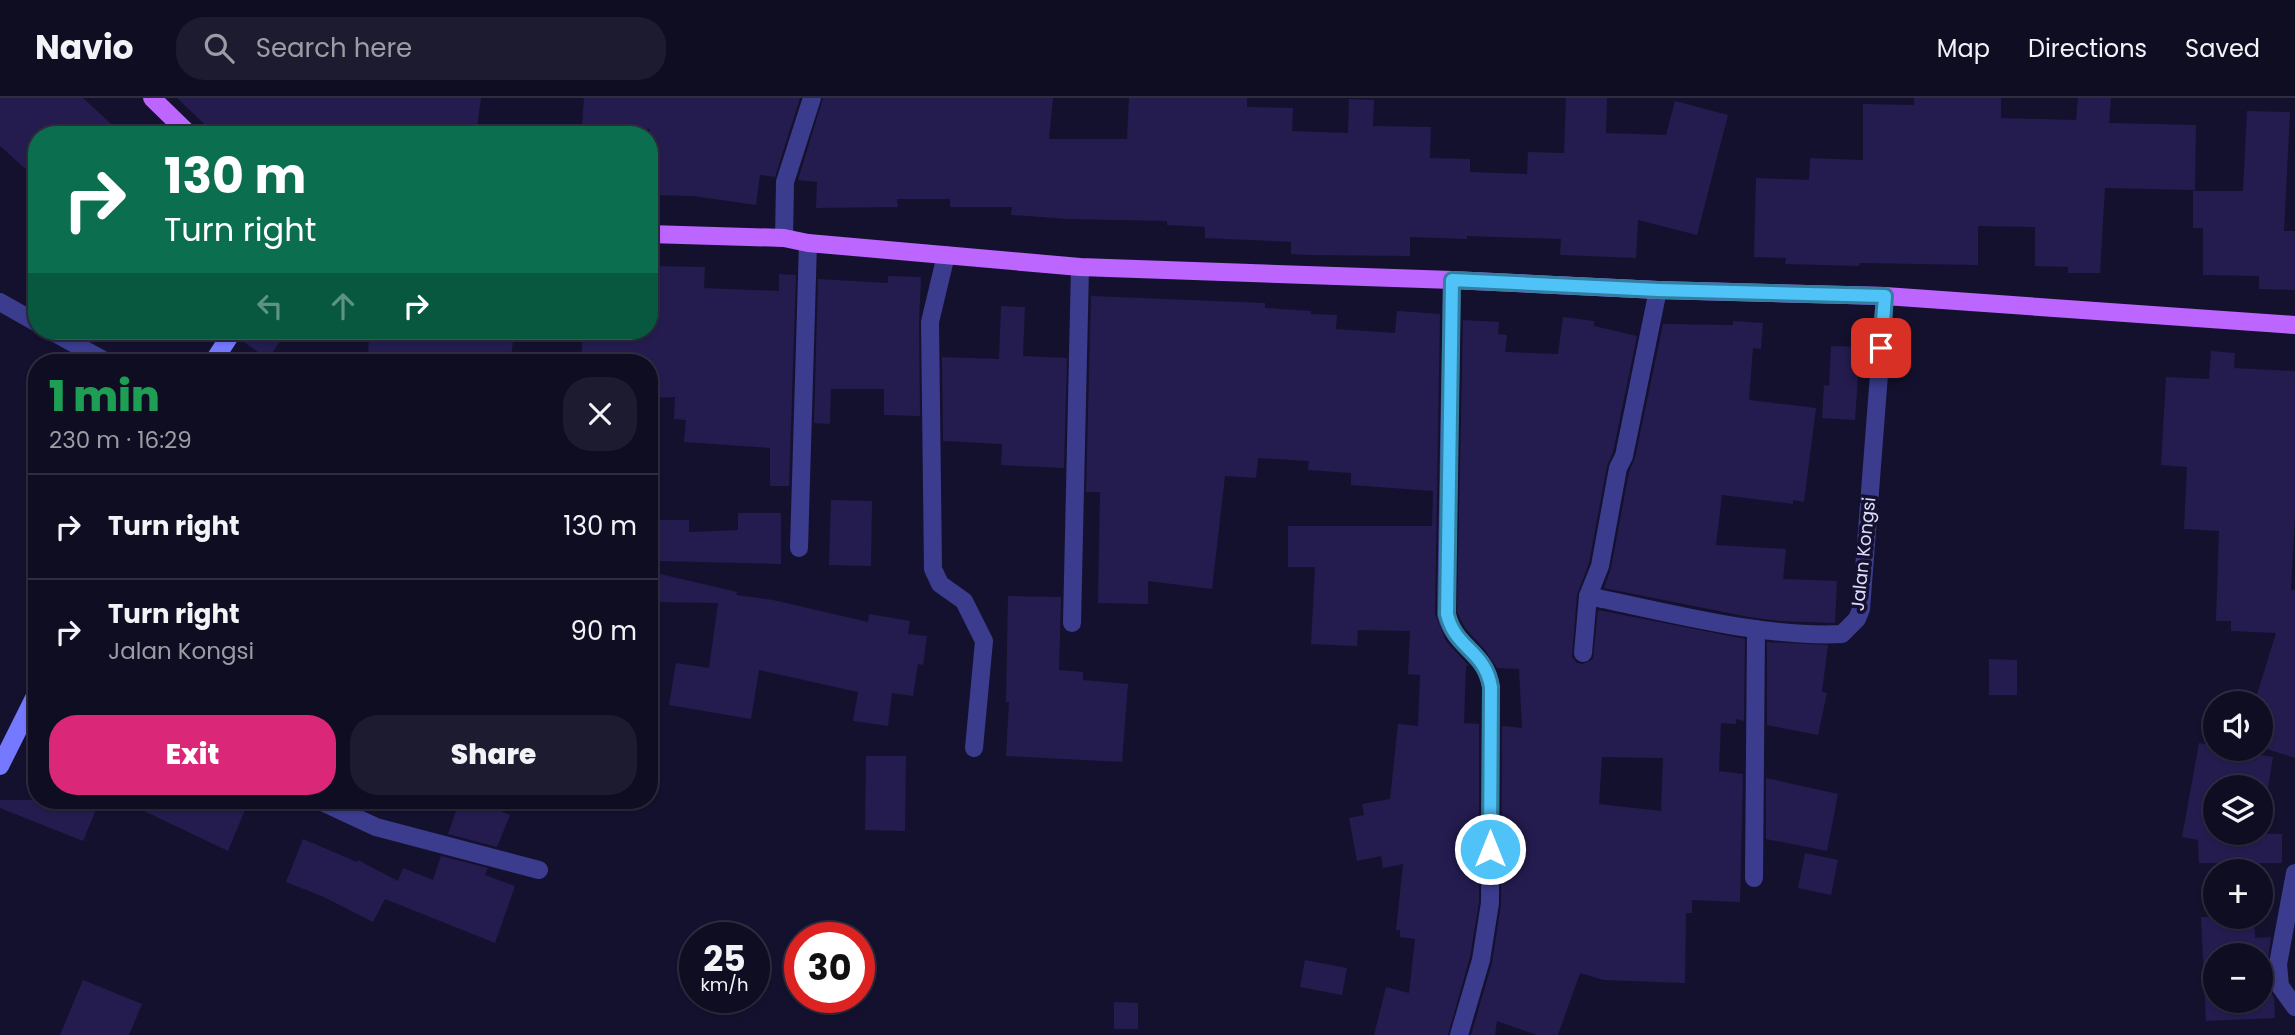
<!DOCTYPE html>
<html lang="en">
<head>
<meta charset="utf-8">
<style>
	:root { --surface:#0f0d22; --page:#1d1b2f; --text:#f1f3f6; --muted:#9b9ca5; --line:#2f2d40; --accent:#db2777 }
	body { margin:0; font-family:Poppins,sans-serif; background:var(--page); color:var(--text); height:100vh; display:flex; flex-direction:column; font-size:26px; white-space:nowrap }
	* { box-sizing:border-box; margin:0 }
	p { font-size:23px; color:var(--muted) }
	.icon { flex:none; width:38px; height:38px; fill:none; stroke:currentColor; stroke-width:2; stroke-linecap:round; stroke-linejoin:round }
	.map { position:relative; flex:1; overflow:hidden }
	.panel { position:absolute; left:28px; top:256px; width:630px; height:455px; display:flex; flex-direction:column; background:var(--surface); border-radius:28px; box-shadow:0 2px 5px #0004,0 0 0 2px var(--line) }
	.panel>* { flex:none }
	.top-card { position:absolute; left:28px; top:28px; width:630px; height:214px; border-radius:28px; box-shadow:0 2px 5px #0004,0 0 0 2px var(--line); background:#0b6e4f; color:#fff; overflow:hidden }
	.fabs { position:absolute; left:2203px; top:593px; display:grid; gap:14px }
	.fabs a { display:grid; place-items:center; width:70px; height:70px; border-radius:50%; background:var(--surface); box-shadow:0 2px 5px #0004,0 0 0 2px var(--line); font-size:35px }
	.speed { position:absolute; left:679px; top:824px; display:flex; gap:14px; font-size:35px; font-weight:700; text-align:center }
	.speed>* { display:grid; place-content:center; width:91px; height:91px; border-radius:50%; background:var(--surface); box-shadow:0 2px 5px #0004,0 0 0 2px var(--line); line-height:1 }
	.speed small { font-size:18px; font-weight:400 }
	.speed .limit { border:10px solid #d22; background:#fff; color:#111 }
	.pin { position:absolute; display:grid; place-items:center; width:60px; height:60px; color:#fff; margin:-30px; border-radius:14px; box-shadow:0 4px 10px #0006 }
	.me { position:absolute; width:77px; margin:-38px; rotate:0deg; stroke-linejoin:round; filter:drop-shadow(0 0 5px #0008) }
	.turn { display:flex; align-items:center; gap:24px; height:147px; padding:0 21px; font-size:32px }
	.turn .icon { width:91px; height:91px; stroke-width:2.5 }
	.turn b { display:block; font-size:49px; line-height:60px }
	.lanes { display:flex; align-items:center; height:66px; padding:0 21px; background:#0003; justify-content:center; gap:35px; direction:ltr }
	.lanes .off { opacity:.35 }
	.round { display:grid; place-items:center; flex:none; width:74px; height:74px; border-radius:28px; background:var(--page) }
	.summary { display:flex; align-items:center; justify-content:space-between; height:119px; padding:0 21px }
	h1 { font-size:42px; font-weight:800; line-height:52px; color:#1e9e55 }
	.primary-button { display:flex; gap:14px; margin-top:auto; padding:14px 21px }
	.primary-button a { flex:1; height:80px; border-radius:28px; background:var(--accent); color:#fff; font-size:28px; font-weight:800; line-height:80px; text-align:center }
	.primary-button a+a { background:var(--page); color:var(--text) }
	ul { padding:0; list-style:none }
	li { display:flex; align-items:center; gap:21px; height:105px; padding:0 21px; border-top:2px solid var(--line) }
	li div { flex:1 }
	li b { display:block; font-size:26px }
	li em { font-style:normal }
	header { display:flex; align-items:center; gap:42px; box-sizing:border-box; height:98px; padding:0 35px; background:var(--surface); border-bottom:2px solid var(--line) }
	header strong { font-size:33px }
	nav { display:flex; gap:38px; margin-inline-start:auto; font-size:24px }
	.search { width:490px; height:63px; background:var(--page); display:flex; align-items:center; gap:18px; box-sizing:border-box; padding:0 24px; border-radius:28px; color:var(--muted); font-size:26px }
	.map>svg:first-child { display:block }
	.building { fill:#241c4f; fill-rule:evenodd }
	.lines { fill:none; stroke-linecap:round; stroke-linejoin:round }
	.street { stroke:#3b3c8e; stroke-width:18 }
	.secondary { stroke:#7579ff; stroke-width:18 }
	.primary { stroke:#bd65ff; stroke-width:18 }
	.route-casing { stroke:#337fa1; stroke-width:18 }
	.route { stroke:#4fc3f7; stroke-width:12 }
	.labels { text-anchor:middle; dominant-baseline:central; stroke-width:7; stroke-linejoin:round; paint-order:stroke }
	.street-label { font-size:18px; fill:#e0deff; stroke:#14112e }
</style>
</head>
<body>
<header>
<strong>Navio</strong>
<div class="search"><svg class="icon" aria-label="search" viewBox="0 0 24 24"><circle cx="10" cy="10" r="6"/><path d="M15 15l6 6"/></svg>Search here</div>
<nav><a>Map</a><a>Directions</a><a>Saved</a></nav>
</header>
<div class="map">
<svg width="2295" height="937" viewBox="0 0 2295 937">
	<rect width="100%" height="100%" fill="#14112e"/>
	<g class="building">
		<polygon points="0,0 83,0 123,37 37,37 37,81 0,48"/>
		<polygon points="177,0 481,0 476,37 216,37"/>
		<polygon points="584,0 800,0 775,79 760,77 756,107 693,98 649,97 650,31 582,28"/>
		<polygon points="823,0 1053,0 1049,41 1127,41 1129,0 1247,0 1247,9 1293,10 1292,33 1348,35 1349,1 1374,2 1373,28 1431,29 1430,60 1470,61 1470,74 1527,76 1528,54 1564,55 1566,0 1607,0 1606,35 1666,37 1675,3 1728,17 1697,137 1638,122 1636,160 1560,157 1561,141 1467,138 1467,141 1410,139 1410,158 1310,157 1291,156 1291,144 1205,140 1205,129 1167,127 1167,123 1069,121 1011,117 1012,109 950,109 950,101 897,101 898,109 816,110 817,84 798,82"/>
		<polygon points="1914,0 2001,0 2001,20 2076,22 2078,0 2111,0 2109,25 2196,27 2195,92 2105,90 2100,175 2068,175 2068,169 2035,168 2035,129 1978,128 1978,167 1860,165 1859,168 1785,166 1786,160 1754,159 1756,80 1809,82 1810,60 1863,62 1863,6 1914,7"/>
		<polygon points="2247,13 2290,14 2284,133 2295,133 2295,192 2259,191 2259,178 2203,177 2203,130 2193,130 2193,93 2243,93"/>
		<polygon points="649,168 705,169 704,190 779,193 779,176 796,177 789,388 770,388 770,350 684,344 686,322 674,321 675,299 649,300 649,264 581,264 583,233 649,233"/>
		<polygon points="888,178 921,179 919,224 920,318 884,317 884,291 831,291 830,326 814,325 818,181 888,185"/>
		<polygon points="1091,198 1265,205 1265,210 1311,213 1311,216 1337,217 1336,231 1395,235 1397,213 1440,216 1435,516 1446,543 1469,568 1466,568 1464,625 1479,626 1479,804 1470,859 1448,937 1374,937 1386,889 1409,895 1415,841 1400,839 1400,832 1396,832 1403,766 1383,770 1381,758 1357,763 1349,720 1364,717 1362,706 1390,701 1398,626 1418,628 1420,577 1408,576 1410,533 1358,532 1357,548 1311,546 1315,469 1288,469 1288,428 1432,428 1433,393 1351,387 1351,375 1308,372 1309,363 1258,360 1256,380 1225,378 1212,491 1148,483 1148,506 1098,505 1100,394 1086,394"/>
		<polygon points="1001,208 1025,209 1023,258 1067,260 1064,370 1001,367 1002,346 943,343 942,259 999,261"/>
		<path d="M 1563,219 L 1594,223 L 1594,228 L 1637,238 L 1613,354 L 1607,368 L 1589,465 L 1577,497 L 1572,559 L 1577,565 L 1583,566 L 1593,561 L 1598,512 L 1745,541 L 1744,623 L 1736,621 L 1736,626 L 1721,625 L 1719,673 L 1743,676 L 1740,804 L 1692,802 L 1692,815 L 1686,815 L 1685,885 L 1604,882 L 1580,875 L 1558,937 L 1537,937 L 1497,923 L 1495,937 L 1471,937 L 1492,865 L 1501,807 L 1502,628 L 1522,630 L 1519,571 L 1497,570 L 1485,552 L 1465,530 L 1457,514 L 1463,222 L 1499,224 L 1498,236 L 1507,237 L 1505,254 L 1558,256 ZM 1602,659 L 1663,660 L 1661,713 L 1599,706 Z"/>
		<polygon points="1733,223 1763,225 1761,251 1753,250 1749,302 1816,310 1804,404 1793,402 1793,406 1722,397 1716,447 1786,451 1783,481 1837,483 1835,525 1781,523 1749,519 1604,490 1611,470 1629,374 1635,360 1663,226 1733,227"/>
		<polygon points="244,233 287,233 268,261 241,242"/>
		<polygon points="369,233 425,233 464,236 464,233 514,233 511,261 495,259 494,264 368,264"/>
		<polygon points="1831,248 1860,249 1855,322 1822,320 1824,287 1829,288"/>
		<polygon points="2211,253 2235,255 2234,270 2295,273 2295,419 2291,492 2295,492 2295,660 2261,649 2261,606 2254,606 2276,535 2231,533 2231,523 2216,523 2219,433 2184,431 2187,369 2161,367 2166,279 2209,281"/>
		<polygon points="831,402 872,403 871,468 829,467"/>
		<polygon points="738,415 781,415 781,466 659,463 659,422 689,422 689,434 738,432"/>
		<polygon points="656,475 737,494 736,497 773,502 868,524 869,516 910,523 908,536 927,538 923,567 918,566 913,598 892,595 888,628 853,623 858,594 759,572 751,621 669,607 676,565 709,570 718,505 655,504"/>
		<polygon points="1008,498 1061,499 1059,572 1083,574 1083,582 1128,586 1122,664 1006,658 1009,604 1006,604"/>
		<polygon points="1767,544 1828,547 1822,594 1827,595 1818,637 1767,627"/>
		<polygon points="1989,561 2017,562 2017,597 1989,597"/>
		<polygon points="2199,645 2216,648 2216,651 2229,651 2273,659 2268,690 2238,684 2237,690 2216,690 2216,735 2282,736 2282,765 2199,765 2198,742 2182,739"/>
		<polygon points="866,658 906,658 905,733 865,732"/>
		<polygon points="1766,680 1838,696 1827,753 1766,741"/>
		<polygon points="0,702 100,702 83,743 0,710"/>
		<polygon points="121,702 249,702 228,753"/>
		<polygon points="460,702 503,702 498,712 510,717 497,749 448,736"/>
		<polygon points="303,741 357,764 358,762 398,783 403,770 433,782 441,758 488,770 485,777 515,788 495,845 385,801 373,824 324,799 286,784"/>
		<polygon points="1805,755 1838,762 1831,797 1798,790"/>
		<path d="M 2201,819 L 2254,819 L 2255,840 L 2271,839 L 2267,867 L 2269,890 L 2274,900 L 2275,920 L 2206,923 ZM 2216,858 L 2261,858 L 2261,903 L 2216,903 Z"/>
		<polygon points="1305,862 1347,870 1342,897 1300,889"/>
		<polygon points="83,882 142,906 129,937 60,937"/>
		<polygon points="1114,904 1138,905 1138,931 1114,931"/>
	</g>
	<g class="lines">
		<g class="street">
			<polyline points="784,140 785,84 812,0"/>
			<polyline points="946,157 930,224 933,471 940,486 964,503 984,543 974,650"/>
			<path d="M 1452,182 L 1446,516 C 1455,551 1485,553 1491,589 L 1490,805 L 1481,862 L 1459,937"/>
			<polyline points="0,204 37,225"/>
			<polyline points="51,233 107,264"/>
			<polyline points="799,450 808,145"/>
			<path d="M 1588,498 C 1667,514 1762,540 1842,536 L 1857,521 L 1861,511 L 1885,198"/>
			<polyline points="1072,525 1080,169"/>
			<polyline points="1583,555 1588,498 1600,468 1618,370 1624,358 1658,192"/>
			<polyline points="318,702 376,729 539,772"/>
			<polyline points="2295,775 2278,866 2280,888 2295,909"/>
			<polyline points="1754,780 1756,531"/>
		</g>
		<g class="secondary">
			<polyline points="213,264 233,233"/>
			<polyline points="0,668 37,594"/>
		</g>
		<g class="primary">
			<polyline points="152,0 190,37"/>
			<polyline points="649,136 784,140 808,145 1080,169 1452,182 1658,192 1885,198 2295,227"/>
		</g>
	</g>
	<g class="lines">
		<g class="route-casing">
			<path id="route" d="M 1490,751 L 1491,589 C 1485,552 1455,551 1447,516 L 1452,182 L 1658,192 L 1885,198 L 1881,250"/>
		</g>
		<use href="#route" class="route"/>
	</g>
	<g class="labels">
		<g class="street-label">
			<text transform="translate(1863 456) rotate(-84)">Jalan Kongsi</text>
		</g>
	</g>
</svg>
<div class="fabs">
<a><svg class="icon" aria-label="sound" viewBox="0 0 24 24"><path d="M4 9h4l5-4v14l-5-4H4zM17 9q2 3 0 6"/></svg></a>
<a><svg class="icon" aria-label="layers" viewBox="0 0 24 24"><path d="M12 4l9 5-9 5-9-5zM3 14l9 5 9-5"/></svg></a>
<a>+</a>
<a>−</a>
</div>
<div class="speed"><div>25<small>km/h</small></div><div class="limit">30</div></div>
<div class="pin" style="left:1881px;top:250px;background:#d93025"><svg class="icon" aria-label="arrive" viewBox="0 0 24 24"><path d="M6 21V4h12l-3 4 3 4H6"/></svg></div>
<svg class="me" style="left:1490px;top:751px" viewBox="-20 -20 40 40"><circle r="17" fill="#4fc3f7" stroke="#fff" stroke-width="3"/><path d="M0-11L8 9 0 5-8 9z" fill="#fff"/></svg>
<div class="top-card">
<div class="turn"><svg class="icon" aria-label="right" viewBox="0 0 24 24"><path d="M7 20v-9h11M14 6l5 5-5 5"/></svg><div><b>130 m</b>Turn right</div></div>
<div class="lanes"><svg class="icon off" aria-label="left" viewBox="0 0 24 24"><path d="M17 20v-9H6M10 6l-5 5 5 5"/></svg><svg class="icon off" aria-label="ahead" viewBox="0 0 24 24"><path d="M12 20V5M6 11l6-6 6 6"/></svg><svg class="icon" aria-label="right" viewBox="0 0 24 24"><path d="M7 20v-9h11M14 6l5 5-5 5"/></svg></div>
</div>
<section class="panel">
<div class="summary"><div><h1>1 min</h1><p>230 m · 16:29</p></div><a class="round"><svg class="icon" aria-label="close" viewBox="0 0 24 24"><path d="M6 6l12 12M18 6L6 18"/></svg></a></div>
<ul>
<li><svg class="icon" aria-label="right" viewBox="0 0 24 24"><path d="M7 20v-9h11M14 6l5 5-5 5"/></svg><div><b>Turn right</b></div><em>130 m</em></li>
<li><svg class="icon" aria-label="right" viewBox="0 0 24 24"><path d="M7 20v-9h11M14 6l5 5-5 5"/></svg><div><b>Turn right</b><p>Jalan Kongsi</p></div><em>90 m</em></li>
</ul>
<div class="primary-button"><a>Exit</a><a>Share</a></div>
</section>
</div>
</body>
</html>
